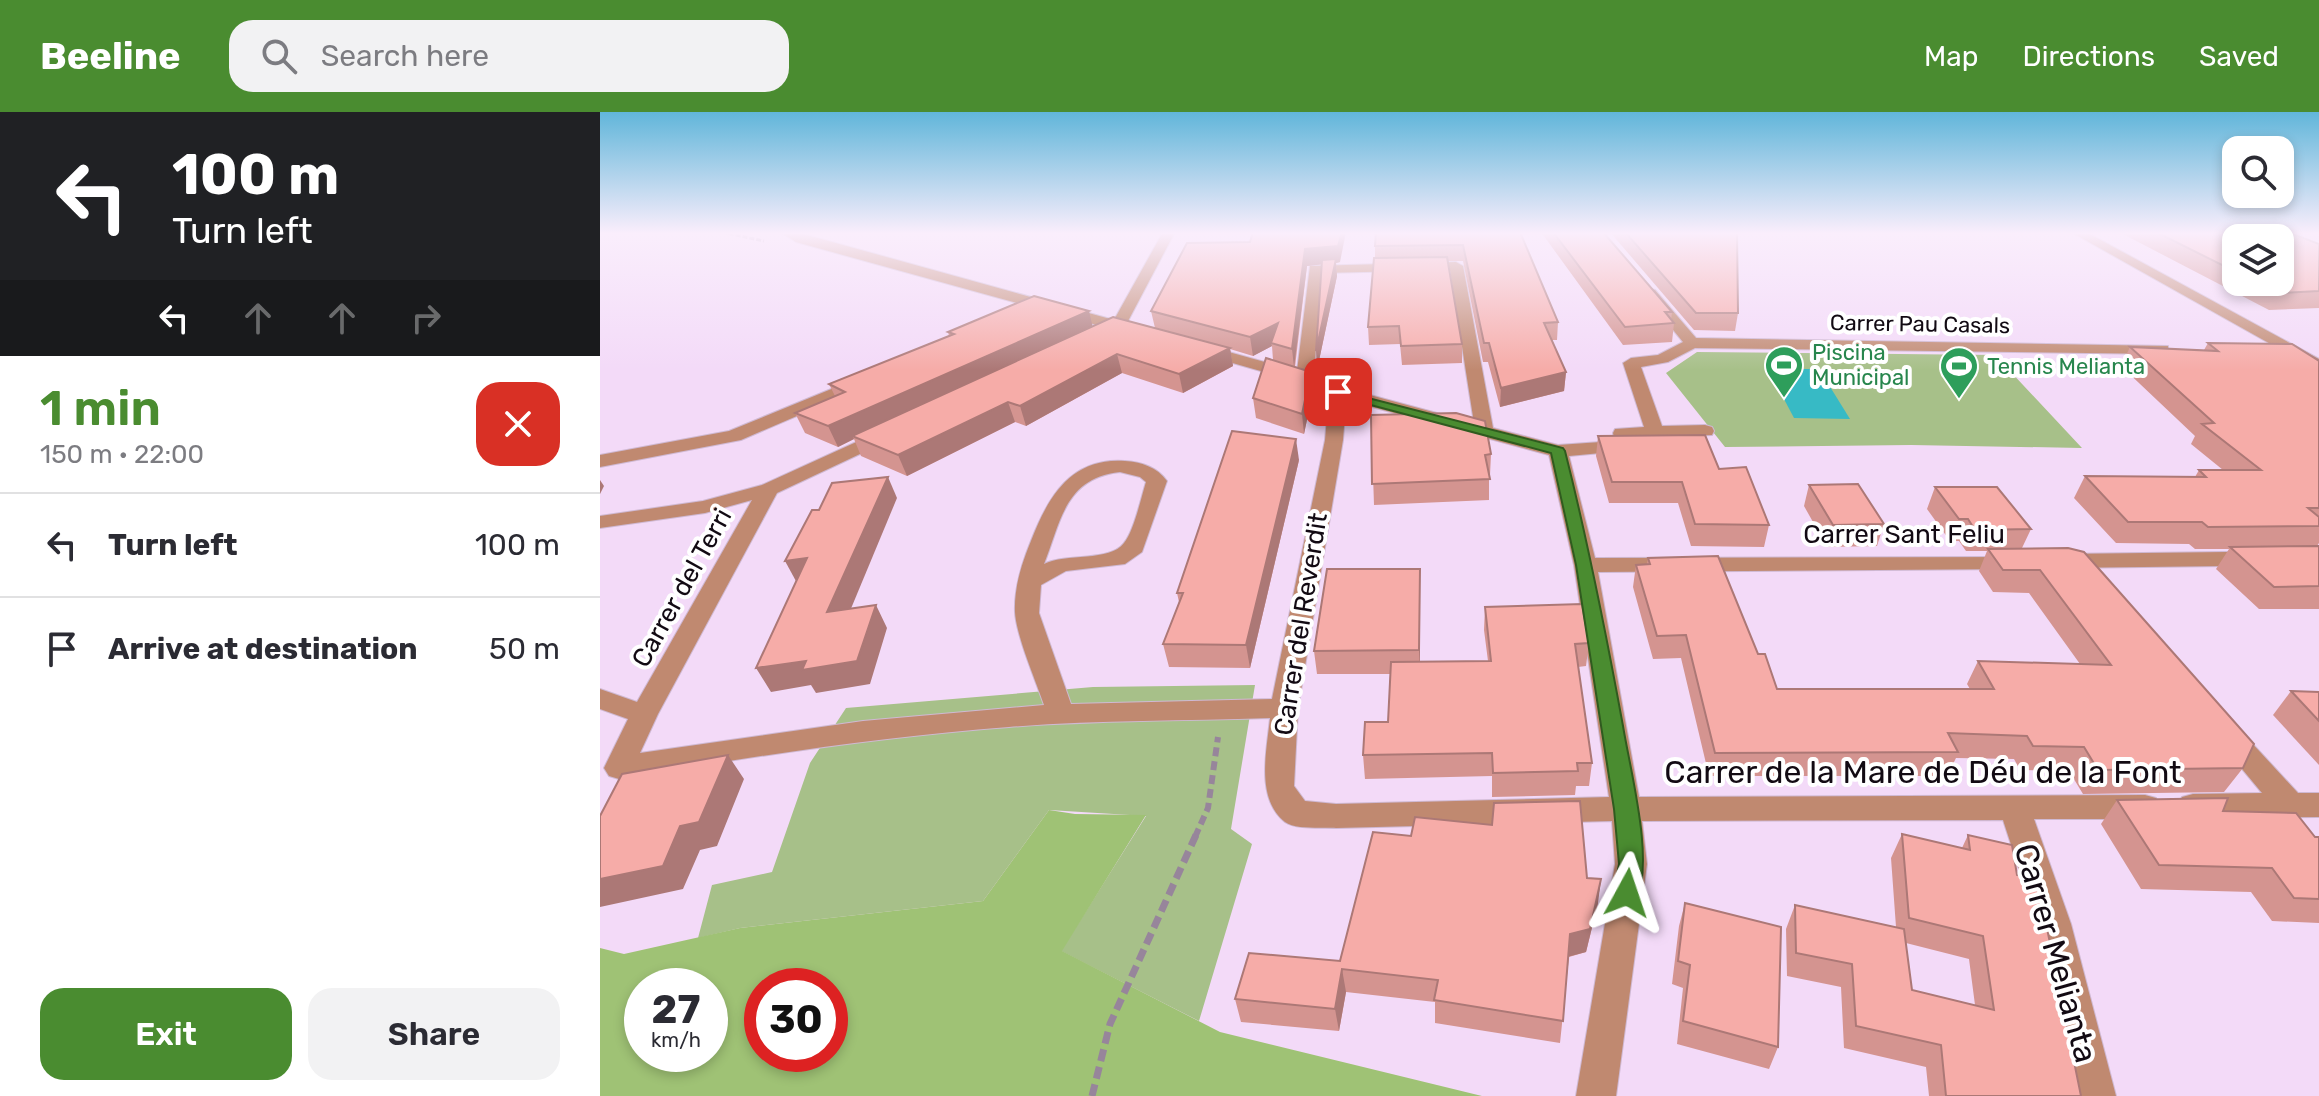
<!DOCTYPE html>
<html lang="en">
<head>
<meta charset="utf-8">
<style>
	:root { --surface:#fff; --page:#f2f2f3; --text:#2b2b33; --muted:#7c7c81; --line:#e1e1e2; --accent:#4a8c30 }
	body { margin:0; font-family:Rubik,sans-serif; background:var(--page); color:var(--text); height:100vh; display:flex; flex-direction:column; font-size:30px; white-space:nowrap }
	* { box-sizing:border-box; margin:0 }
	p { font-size:26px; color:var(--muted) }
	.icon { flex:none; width:44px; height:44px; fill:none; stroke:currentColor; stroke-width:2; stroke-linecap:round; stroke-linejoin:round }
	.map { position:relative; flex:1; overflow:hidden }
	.details { display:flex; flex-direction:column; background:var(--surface); width:600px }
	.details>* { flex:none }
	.banner { background:#202124; color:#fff; overflow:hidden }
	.controls { position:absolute; left:1622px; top:24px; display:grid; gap:16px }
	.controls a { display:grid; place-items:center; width:72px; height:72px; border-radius:16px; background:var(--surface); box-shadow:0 4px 12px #0003; font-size:40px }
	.speed { position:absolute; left:24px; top:856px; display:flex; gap:16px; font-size:40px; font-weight:700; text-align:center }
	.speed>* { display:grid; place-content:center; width:104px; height:104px; border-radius:50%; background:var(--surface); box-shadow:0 4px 12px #0003; line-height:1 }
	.speed small { font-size:20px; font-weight:400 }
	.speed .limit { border:12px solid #d22; background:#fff; color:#111 }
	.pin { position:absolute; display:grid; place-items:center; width:68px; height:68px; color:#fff; margin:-34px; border-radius:16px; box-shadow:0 4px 12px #0006 }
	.me { position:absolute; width:88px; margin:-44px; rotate:5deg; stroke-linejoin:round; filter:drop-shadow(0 0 6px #0008) }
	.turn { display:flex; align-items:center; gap:28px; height:168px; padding:0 40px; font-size:36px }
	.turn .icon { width:104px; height:104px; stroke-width:2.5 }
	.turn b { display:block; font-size:56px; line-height:68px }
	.lanes { display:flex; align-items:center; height:76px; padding:0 40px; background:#0003; justify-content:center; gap:40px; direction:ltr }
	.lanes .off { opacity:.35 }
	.round { display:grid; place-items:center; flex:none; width:84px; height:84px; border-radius:24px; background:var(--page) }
	.summary { display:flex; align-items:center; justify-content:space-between; height:136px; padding:0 40px }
	h1 { font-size:48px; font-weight:600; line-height:60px; color:var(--accent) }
	.button { display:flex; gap:16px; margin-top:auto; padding:16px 40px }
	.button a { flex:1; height:92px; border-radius:24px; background:var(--accent); color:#fff; font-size:32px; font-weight:600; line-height:92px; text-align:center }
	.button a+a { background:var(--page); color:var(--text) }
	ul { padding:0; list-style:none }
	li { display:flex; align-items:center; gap:24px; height:104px; padding:0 40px; border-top:2px solid var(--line) }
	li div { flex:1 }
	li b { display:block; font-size:30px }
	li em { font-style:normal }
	header { display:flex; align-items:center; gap:48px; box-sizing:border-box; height:112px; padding:0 40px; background:var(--accent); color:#fff }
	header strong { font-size:38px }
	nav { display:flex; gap:44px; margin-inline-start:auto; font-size:28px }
	.search { width:560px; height:72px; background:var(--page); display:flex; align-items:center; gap:20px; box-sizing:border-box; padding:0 28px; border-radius:24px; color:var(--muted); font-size:30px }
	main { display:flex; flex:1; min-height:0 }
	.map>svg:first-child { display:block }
	.green { fill:#a7c089 }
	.forest { fill:#9fc275; fill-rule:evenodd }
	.water { fill:#37bac5 }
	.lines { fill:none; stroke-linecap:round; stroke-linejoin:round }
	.minor-casing { stroke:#cfb9d3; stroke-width:2 }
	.path-far2 { stroke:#97859b; stroke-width:3; stroke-dasharray:5 2; stroke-linecap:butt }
	.path-far1 { stroke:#97859b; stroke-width:6; stroke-dasharray:9 5; stroke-linecap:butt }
	.path { stroke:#97859b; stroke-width:7; stroke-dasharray:12 6; stroke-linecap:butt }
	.minor { fill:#c08970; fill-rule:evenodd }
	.wall { fill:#d49490; fill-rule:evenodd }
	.shaded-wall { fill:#ac7876 }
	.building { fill:#f6aca8; stroke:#ac7876; stroke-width:2 }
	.route { fill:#4a8c30; stroke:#305b1f; stroke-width:2 }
	.labels { text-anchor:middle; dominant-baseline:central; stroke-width:8; stroke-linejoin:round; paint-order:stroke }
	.far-street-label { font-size:22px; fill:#120a13; stroke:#fff }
	.far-leisure-label { font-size:22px; fill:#27864d; stroke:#fff; text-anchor:start }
	.street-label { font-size:26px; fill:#120a13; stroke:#fff }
	.near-street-label { font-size:32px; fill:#120a13; stroke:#fff }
</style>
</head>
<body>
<header>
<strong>Beeline</strong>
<div class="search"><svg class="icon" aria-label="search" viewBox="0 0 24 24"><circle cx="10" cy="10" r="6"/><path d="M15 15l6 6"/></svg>Search here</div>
<nav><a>Map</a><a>Directions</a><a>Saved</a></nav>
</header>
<main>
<section class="details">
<div class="banner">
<div class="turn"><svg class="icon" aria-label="left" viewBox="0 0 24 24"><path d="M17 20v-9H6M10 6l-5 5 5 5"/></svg><div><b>100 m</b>Turn left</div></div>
<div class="lanes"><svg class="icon" aria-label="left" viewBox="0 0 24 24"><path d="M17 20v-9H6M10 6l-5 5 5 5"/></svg><svg class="icon off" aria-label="ahead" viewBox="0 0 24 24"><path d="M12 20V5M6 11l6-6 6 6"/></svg><svg class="icon off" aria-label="ahead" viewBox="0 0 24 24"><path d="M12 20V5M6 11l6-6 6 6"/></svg><svg class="icon off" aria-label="right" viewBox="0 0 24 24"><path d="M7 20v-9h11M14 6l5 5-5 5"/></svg></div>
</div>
<div class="summary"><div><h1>1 min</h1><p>150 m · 22:00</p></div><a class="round" style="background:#d93025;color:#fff"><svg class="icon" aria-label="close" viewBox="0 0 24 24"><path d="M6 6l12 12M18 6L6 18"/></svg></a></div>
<ul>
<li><svg class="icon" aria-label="left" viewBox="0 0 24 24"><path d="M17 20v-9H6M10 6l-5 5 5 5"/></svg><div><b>Turn left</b></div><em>100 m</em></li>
<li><svg class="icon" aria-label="arrive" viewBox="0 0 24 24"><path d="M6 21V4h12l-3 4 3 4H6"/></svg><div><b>Arrive at destination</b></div><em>50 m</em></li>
</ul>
<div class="button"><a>Exit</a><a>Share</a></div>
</section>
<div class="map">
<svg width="1719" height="984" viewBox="0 0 1719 984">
	<rect width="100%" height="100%" fill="#f3daf8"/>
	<g class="green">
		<polygon points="1097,240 1395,243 1482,336 1311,333 1125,335 1066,261"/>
		<polygon points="655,573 631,717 652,732 599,909 461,839 546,704 449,698 383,789 140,816 98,826 112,773 172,760 210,651 246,596 493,575"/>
	</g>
	<path class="forest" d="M 449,698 L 475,702 L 546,703 L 462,839 L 620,920 L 882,984 L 0,984 L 0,836 L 24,842 L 140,816 L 383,789 ZM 42,874 L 110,874 L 110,942 L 42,942 ZM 162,874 L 230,874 L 230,942 L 162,942 Z"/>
	<polygon class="water" points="1168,257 1219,257 1250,307 1194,306"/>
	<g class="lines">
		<g class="minor-casing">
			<g id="minor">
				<polygon points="180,120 196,120 514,208 563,120 575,120 527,211 542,218 534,223 520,219 505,225 497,220 504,215 196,130"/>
				<polygon points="1471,120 1486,120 1719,247 1719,259"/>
				<path d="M 856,150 L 863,154 L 893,316 L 958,333 L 1015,329 L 1013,321 L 1015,317 L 1044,315 L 1023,251 L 1031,246 L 1058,243 L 1083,230 L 1043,181 L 1050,177 L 1055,178 L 1096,226 L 1568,234 L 1568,240 L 1562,242 L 1095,236 L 1068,250 L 1041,255 L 1062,314 L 1105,313 L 1112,315 L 1114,319 L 1112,323 L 1033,326 L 1036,334 L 1033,338 L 969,344 L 995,446 L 1421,445 L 1424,450 L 1421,455 L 1413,457 L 998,460 L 1039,685 L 1545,683 L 1556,686 L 1560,695 L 1556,704 L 1545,707 L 1434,707 L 1471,812 L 1516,984 L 1476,984 L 1437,812 L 1403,708 L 1042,709 L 1047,752 L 1016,984 L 976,984 L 1015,752 L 1012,709 L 736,716 C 723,715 696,718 685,710 C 655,686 667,638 670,606 C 583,609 496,608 409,615 C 278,625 148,645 19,667 L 9,664 L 4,656 L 28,607 L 0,597 L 0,577 L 37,590 L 152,388 L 105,401 L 0,416 L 0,404 L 103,389 L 162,373 L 287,316 L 296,322 L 294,326 L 177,381 L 58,602 L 40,641 L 263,609 L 444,593 C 436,569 416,523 415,500 C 414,475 422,451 431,429 C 448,385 471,345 525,349 C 541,350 557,355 567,369 L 542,440 L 525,452 L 466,459 L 441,473 L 439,501 L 471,592 L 672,587 L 725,328 L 729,282 L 699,270 L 594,240 L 592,237 L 600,232 L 697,259 L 710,154 ZM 850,158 L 874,311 L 744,276 L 714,264 L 721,161 ZM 746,288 L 949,343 L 974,453 L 1009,685 L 736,692 L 705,689 L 694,674 L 698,596 L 743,328 ZM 520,360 L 540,365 L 546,370 C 541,386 534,419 524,431 C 510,450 465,441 444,452 C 461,409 465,366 520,360 Z"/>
				<polygon points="263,264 269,265 272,269 269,273 141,328 0,355 0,343 129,319"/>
				<polygon points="1719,439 1719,453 1461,456 1453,454 1450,449 1453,444 1461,442"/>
				<polygon points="1627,612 1637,615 1698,681 1719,681 1719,705 1593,706 1582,703 1578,694 1582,685 1593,682 1662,681 1613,622 1617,615"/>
			</g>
		</g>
		<polyline class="path-far2" points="122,120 164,129"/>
		<polyline class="path-far1" points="595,725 608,696 618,625"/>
		<polyline class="path" points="492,984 510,912 596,723"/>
		<use href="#minor" class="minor"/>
	</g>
	<g class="wall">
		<polygon points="920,120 958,210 957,228 952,228 966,260 964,279 900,295 888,250 883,250 863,149 848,149 862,232 862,251 802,253 800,232 769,233 768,215 775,146 775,134"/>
		<polygon points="941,120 1003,120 1072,200 1071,208 1074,211 1072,230 1023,233"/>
		<polygon points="1010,120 1137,120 1138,201 1135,219 1094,218"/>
		<path d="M 1519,120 L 1677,120 L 1719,132 L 1719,196 L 1669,198 ZM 1636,126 L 1680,170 L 1636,170 Z"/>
		<polygon points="650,130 740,150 736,151 737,164 717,258 722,152 707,154 695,255 711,260 713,279 704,322 656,306 653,286 673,248 672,234 653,244 630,237 633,254 583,281 522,261 426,314 415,310 307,364 261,344 254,327 238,335 205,321 195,301 235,284 229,272 349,224 348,220 493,214 555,216 551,199"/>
		<polygon points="1608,231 1719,249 1719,431 1717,434 1719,434 1719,497 1659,497 1616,457 1629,437 1595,437 1589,432 1516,431 1474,386 1485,364 1595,365 1599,358 1623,358 1591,332 1595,324 1521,254 1530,235 1604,238"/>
		<polygon points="771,303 891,342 890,363 889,363 889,388 774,393"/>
		<polygon points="998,324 1119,357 1169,413 1164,435 1091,434 1078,391 1009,391 996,344"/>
		<polygon points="699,348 650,556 569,555 563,532 579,490 577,481"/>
		<polygon points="1209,373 1284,412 1277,434 1227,435 1204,394"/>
		<polygon points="1335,375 1431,417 1422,436 1643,656 1624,680 1483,682 1469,659 1420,658 1414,647 1356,646 1347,664 1109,664 1081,546 1053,547 1033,475 1036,453 1047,452 1048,446 1158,542 1177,577 1370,577 1367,572 1378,549 1480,552 1429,481 1393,480 1379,459 1387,439 1366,439 1359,429 1350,429 1327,397"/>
		<polygon points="820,479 820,550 888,549 884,518 885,495 989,531 986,554 978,555 992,651 989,674 976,674 975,683 892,685 892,664 765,667 763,643 788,610 790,562 717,562 714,539"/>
		<polygon points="1691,579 1719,580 1719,653 1673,603"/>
		<polygon points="1517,688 1623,699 1719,725 1719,811 1672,809 1651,780 1541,777 1501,712"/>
		<polygon points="892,713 987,766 998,791 986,840 969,845 960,931 835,911 835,890 746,880 739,919 641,910 635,887 740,849 811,724"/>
		<path d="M 1302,722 L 1362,736 L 1368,723 L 1417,763 L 1481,984 L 1329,984 L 1326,955 L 1244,936 L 1241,875 L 1187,864 L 1186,817 L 1195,793 L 1296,815 L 1291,746 ZM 1306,831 L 1369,847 L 1375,893 L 1312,878 Z"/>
		<polygon points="1085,791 1178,935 1169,957 1077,932 1083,876 1072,872 1079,814"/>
	</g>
	<g class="shaded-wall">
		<polygon points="742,120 746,120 740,150 736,151 737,164 717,258 716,239 735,151 707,154 694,255 692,237 705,137"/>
		<polygon points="489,199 493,216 252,324 254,327 238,335 228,314"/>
		<polygon points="678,211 671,231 672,234 653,244 650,225"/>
		<polygon points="630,236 633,254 583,281 579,262"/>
		<polygon points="517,242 522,261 426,314 420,294"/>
		<polygon points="711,260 713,279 704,322 702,302"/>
		<polygon points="966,260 964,279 900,295 901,276"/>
		<polygon points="408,290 415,310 307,364 298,343"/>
		<polygon points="696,327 699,348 650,556 646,533"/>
		<polygon points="288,365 297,386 240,523 227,500"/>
		<polygon points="0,368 4,374 0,382"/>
		<polygon points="207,446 197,471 185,449"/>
		<polygon points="820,457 820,561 819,538"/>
		<polygon points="276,493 287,516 270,572 216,581 211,573 171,580 156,556"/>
		<polygon points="128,643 144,667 117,734 100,738 83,777 0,795 0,767 80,714"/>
		<polygon points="1001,767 998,791 986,840 967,845 970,822"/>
		<polygon points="742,857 746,880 739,919 735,897"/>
	</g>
	<g class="building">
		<polygon points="653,120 742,120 738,134 705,137 692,237 671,231 678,211 650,225 551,199 587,131 650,130"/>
		<polygon points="776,120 920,120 958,210 944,211 966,260 901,276 889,231 884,231 863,133 775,134"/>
		<polygon points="953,120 1003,120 1072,200 1065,200 1074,211 1025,215"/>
		<polygon points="1025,120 1137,120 1138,201 1096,201"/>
		<polygon points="1556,120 1677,120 1682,122 1688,120 1719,132 1719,179 1679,181 1657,170 1680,170 1680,126 1636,126 1636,160"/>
		<polygon points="847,145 862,232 801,234 799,214 768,215 774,146"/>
		<polygon points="736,147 716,239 722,148"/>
		<polygon points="434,184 489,199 228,314 195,301 245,280 229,272 354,222 348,220"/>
		<polygon points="513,205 630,236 579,262 517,242 420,294 408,290 298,343 252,324"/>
		<polygon points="1608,231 1692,232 1719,249 1719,396 1708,396 1719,405 1719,414 1608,415 1602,410 1528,410 1485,364 1606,365 1599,358 1661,358 1602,312 1614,311 1530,235 1618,239"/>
		<polygon points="666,246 711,260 702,302 653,286"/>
		<polygon points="856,301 885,309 891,342 885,343 890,367 772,372 771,303"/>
		<polygon points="632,319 696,327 646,533 563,532 583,481 577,481"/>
		<polygon points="1105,323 1119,357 1146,355 1169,413 1095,412 1082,370 1012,370 998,324"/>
		<polygon points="288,365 227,500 276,493 257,549 202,558 206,549 156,556 207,446 185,449 212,398 219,398 232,371"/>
		<polygon points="1258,372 1284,412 1233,413 1209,373"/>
		<polygon points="1335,375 1397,375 1431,417 1375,418 1368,407 1359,407"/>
		<polygon points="1719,434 1719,474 1674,475 1630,435"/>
		<polygon points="1468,436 1484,440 1654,632 1643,656 1498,658 1484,635 1433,634 1427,624 1348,621 1358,640 1115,641 1086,523 1057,524 1036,453 1050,452 1048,446 1118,444 1158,542 1165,542 1177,577 1394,577 1378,549 1511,553 1440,458 1403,458 1388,437"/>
		<polygon points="727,457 820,457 819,538 714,539"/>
		<polygon points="982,492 989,531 975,532 992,651 977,651 978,659 893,661 892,641 763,643 765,610 788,610 791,550 891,549 885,495"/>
		<polygon points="1691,579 1719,580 1719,609"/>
		<polygon points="128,643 99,710 80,714 63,754 0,767 0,704 22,662"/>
		<polygon points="1628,686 1623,699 1696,701 1715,725 1719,725 1719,787 1694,786 1672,756 1559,753 1517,688"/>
		<polygon points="980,689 987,766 1001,767 990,817 970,822 963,909 834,888 838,868 742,857 735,897 635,887 649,841 740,849 773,720 811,724 815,705 892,713 894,691"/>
		<polygon points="1302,722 1370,738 1368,723 1412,733 1417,763 1437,767 1481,984 1346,984 1341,933 1256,914 1252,852 1196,841 1195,793 1304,817 1312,878 1394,898 1383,824 1309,806"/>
		<polygon points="1085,791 1181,815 1178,935 1083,909 1090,853 1078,849"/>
	</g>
	<linearGradient id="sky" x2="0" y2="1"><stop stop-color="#61b6da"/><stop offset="0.47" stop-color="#faeefc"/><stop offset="1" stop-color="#faeefc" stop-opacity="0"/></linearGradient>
	<rect width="1719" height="258" fill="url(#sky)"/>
	<path class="route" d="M 733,277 L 963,336 L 965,339 C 988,430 1006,521 1023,614 C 1030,658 1055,749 1036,789 L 1027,792 L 1018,789 L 1014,781 L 1019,752 L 1014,697 L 976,453 L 951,341 L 733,283 Z"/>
	<defs>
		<g id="stadium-pin" transform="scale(2)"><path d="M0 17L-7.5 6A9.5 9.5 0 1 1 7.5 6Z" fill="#2e9e5b" stroke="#fff"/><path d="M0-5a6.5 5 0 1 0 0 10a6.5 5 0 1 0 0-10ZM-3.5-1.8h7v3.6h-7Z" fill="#fff"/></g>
	</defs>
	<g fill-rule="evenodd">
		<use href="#stadium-pin" x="1184" y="253"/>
		<use href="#stadium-pin" x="1359" y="254"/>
	</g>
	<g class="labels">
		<g class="far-street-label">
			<text transform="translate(1320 212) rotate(1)">Carrer Pau Casals</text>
		</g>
		<g class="far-leisure-label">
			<text x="1212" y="240">Piscina<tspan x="1212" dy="25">Municipal</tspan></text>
			<text x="1387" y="254">Tennis Melianta</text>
		</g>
		<g class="street-label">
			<text x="1304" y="422">Carrer Sant Feliu</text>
			<text transform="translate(82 476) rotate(-61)">Carrer del Terri</text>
			<text transform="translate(701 512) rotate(-81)">Carrer del Reverdit</text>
		</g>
		<g class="near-street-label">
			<text x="1323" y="660">Carrer de la Mare de Déu de la Font</text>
			<text transform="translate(1456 841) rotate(74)">Carrer Melianta</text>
		</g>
	</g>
</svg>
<div class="controls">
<a><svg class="icon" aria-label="search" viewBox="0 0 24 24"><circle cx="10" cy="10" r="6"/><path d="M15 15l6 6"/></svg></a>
<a><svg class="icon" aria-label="layers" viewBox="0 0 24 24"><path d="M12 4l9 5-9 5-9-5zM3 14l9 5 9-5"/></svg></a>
</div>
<div class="speed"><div>27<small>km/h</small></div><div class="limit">30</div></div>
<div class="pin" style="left:738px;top:280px;background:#d93025"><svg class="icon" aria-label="arrive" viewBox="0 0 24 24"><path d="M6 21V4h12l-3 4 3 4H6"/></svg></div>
<svg class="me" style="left:1027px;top:781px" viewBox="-20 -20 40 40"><path d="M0-17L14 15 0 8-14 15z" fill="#4a8c30" stroke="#fff" stroke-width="4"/></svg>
</div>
</main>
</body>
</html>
